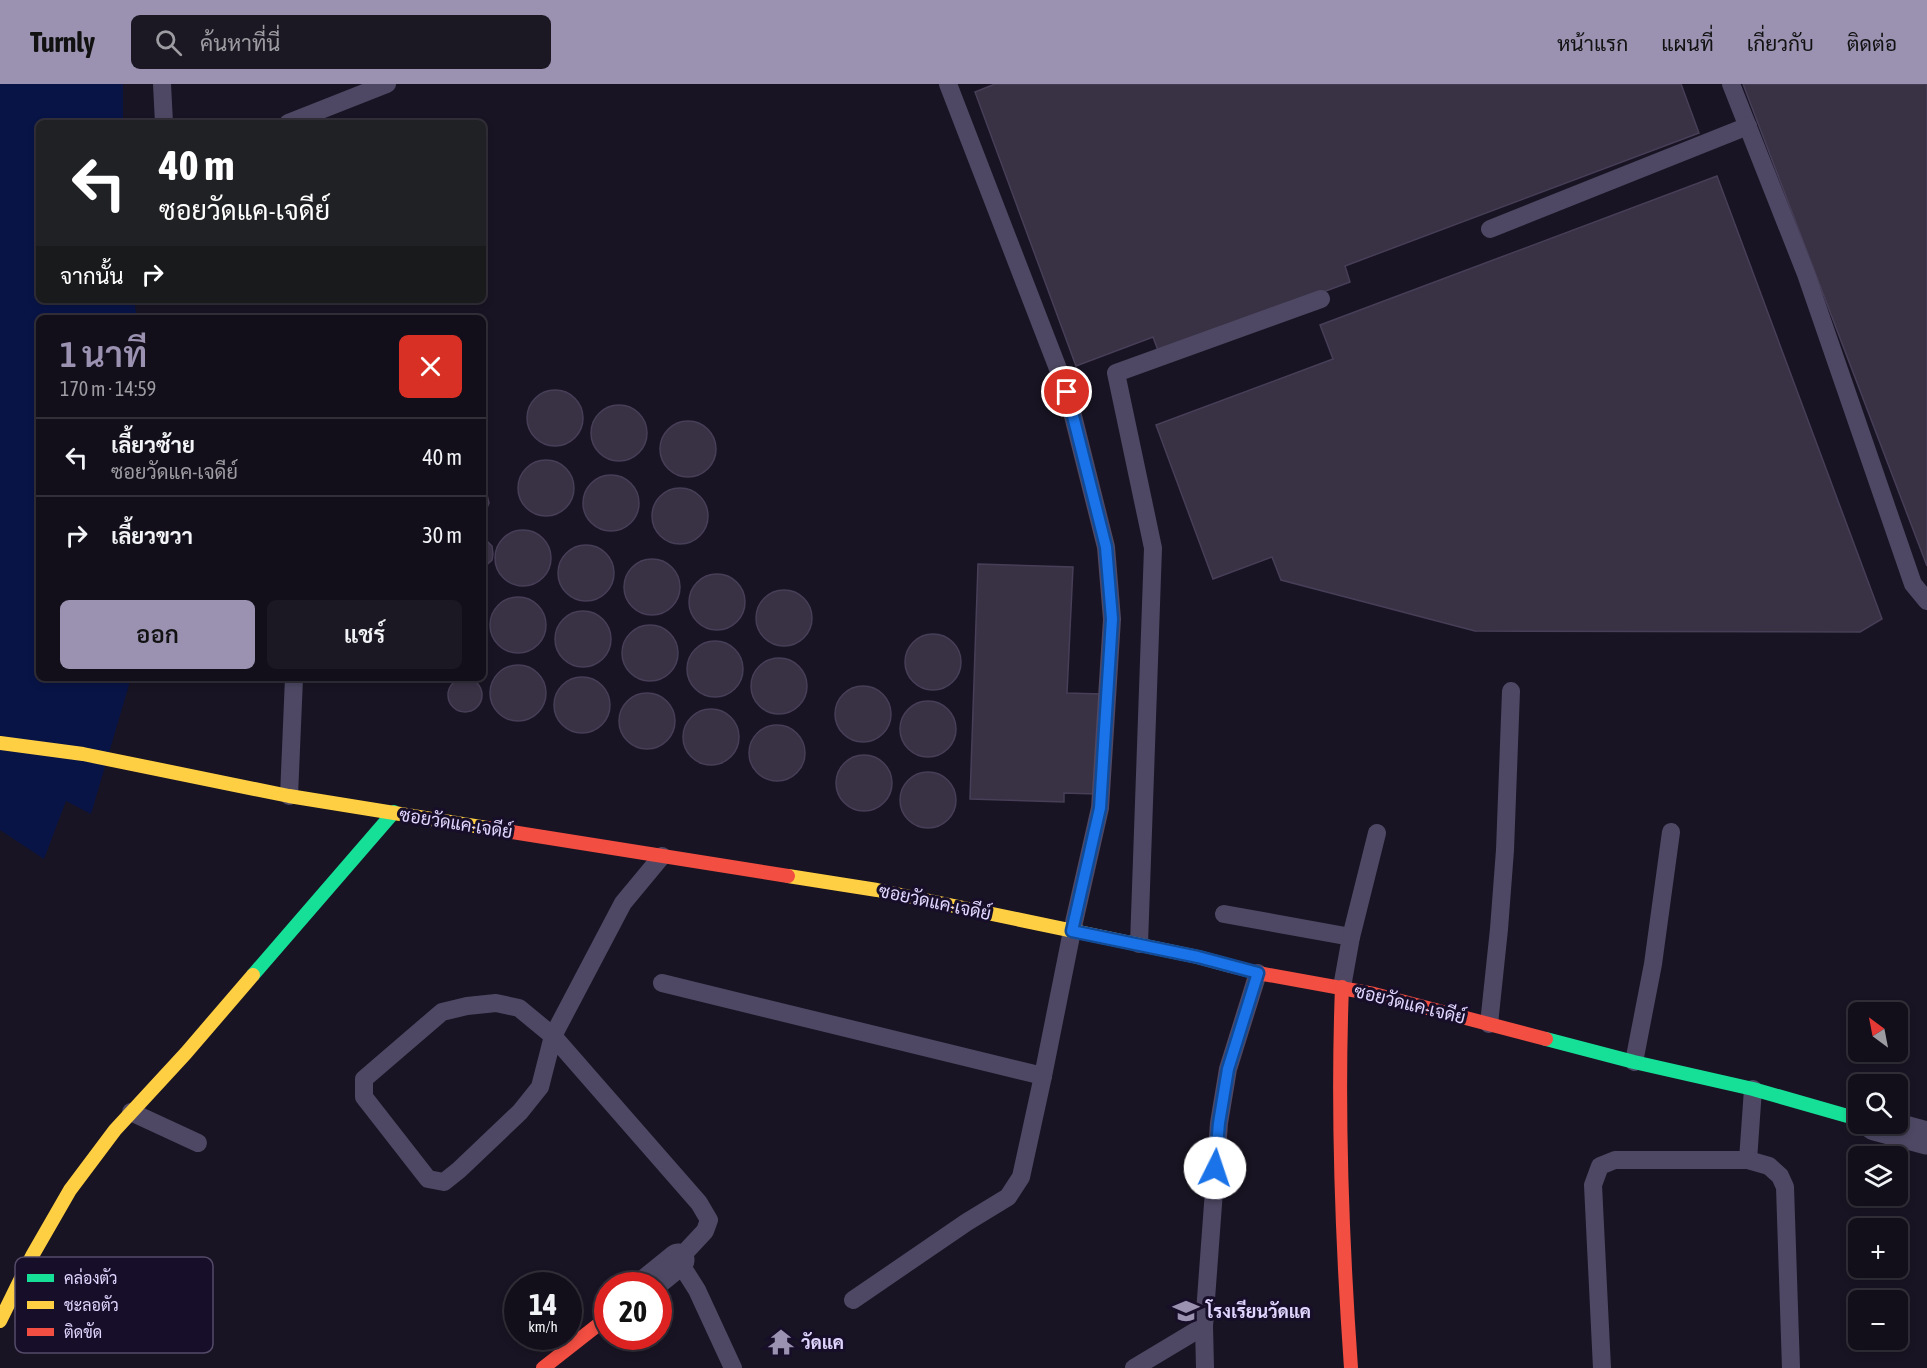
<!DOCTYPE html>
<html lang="th">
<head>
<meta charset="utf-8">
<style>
	:root { --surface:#130f1a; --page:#1c1823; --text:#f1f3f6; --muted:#9d9ca2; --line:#322f39; --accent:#9b92b2 }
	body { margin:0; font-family:"Asap Condensed",Sarabun,sans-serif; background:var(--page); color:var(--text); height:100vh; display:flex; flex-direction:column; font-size:22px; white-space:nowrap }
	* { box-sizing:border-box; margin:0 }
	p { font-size:20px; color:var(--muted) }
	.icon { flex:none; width:33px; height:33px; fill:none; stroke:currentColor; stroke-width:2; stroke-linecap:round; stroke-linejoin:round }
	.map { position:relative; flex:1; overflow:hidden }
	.drawer { position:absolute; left:36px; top:231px; width:450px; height:366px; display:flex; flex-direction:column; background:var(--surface); border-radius:9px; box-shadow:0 3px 9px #0003,0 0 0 2px var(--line) }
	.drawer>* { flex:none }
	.hud { position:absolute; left:36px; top:36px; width:450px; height:183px; border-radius:9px; box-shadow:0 3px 9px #0003,0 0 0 2px var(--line); background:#202124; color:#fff; overflow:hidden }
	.needle { width:39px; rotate:328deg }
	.tools { position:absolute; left:1848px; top:918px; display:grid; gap:12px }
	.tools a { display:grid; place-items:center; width:60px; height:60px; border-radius:9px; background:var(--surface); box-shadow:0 3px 9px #0003,0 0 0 2px var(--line); font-size:30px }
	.speed { position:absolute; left:504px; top:1188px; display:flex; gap:12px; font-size:30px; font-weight:700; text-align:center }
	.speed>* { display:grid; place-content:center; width:78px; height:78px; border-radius:50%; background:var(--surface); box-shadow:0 3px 9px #0003,0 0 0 2px var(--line); line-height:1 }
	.speed small { font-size:15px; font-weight:400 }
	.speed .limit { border:9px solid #d22; background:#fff; color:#111 }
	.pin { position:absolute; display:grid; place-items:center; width:51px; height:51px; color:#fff; margin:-26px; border:3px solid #fff; border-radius:50%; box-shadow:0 2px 6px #0007 }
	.me { position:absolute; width:66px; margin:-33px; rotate:4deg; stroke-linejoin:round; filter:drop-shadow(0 0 4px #0008) }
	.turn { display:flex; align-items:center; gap:21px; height:126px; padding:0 24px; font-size:27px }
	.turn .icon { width:78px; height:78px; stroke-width:2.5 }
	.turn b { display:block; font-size:42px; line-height:51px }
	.then { display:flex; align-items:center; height:57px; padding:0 24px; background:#0003; gap:12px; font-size:22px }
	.round { display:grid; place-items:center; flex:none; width:63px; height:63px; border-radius:9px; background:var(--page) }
	.headline { display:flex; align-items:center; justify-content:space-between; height:102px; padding:0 24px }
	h1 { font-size:36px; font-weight:600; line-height:45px; color:var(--accent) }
	.button { display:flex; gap:12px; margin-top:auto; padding:12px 24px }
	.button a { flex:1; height:69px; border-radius:9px; background:var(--accent); color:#111; font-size:24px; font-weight:600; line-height:69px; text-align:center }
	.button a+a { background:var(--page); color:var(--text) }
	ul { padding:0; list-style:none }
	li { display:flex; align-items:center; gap:18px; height:78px; padding:0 24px; border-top:2px solid var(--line) }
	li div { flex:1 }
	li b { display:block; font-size:22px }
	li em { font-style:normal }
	header { display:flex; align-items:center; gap:36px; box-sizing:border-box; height:84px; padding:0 30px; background:var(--accent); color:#111 }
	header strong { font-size:28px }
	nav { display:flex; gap:33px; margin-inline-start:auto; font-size:21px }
	.search { width:420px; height:54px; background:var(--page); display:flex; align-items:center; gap:15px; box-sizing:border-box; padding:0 21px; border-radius:9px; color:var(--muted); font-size:22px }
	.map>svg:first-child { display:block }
	.water { fill:#081446 }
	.building { fill:#393245; stroke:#473f57; stroke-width:1.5 }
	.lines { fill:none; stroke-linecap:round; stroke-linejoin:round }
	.lane { stroke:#4e4864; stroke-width:18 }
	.street { stroke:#4e4864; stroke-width:33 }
	.fast { stroke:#16e098; stroke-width:14 }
	.slow { stroke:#ffcf43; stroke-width:14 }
	.jam { stroke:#f24e42; stroke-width:14 }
	.route-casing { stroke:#114b97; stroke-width:15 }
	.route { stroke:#1a73e8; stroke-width:10 }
	.labels { text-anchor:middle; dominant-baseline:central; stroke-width:6; stroke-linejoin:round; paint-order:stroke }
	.street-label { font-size:18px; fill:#e1d6ff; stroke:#170e29 }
	.poi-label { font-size:18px; font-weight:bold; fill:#e1d6ff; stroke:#170e29; text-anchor:start }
	.key { fill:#170e29; stroke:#544a69; stroke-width:1.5 }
	.key-label { font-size:16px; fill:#e1d6ff }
</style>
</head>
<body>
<header>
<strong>Turnly</strong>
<div class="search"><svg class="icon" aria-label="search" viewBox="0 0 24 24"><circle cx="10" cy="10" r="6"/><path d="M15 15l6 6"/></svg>ค้นหาที่นี่</div>
<nav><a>หน้าแรก</a><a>แผนที่</a><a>เกี่ยวกับ</a><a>ติดต่อ</a></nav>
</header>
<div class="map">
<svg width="1927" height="1284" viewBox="0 0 1927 1284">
	<rect width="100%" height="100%" fill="#191423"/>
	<polygon class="water" points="0,0 123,0 123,39 39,39 39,216 134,216 137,234 39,234 39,594 131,594 91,730 66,717 44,775 0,746"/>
	<g class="building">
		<polygon points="995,0 1681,0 1699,49 1345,182 1350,198 1159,269 1153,253 1076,282 975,8"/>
		<polygon points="1743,0 1927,0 1927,482"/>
		<polygon points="1717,92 1882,535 1860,548 1475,547 1281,496 1272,473 1213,495 1156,341 1333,275 1320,241"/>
		<circle cx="555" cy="334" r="28"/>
		<circle cx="619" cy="349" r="28"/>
		<circle cx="688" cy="365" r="28"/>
		<circle cx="546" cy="404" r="28"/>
		<circle cx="611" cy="419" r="28"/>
		<polygon points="483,402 486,407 489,419 483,434"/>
		<circle cx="680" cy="432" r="28"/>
		<circle cx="523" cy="474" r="28"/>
		<polygon points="483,453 492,462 493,470 492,476 483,484"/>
		<circle cx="586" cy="489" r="28"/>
		<circle cx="652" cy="503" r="28"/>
		<polygon points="978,480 1073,483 1067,609 1100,610 1096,710 1064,709 1064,718 970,715"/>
		<circle cx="717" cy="518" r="28"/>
		<circle cx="784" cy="534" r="28"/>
		<circle cx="518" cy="541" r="28"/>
		<circle cx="583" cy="555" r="28"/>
		<circle cx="650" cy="569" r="28"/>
		<circle cx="933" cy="578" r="28"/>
		<circle cx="715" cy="585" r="28"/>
		<circle cx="779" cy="602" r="28"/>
		<circle cx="518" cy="609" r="28"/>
		<circle cx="582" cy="621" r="28"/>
		<circle cx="465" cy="611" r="17"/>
		<circle cx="863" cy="630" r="28"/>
		<circle cx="647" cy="637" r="28"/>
		<circle cx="928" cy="645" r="28"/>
		<circle cx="711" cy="653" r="28"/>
		<circle cx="777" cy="669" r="28"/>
		<circle cx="864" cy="699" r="28"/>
		<circle cx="928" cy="716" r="28"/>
	</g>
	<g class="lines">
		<g class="lane">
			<polyline points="162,0 164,39"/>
			<polyline points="1731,0 1806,190 1913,500 1927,517"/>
			<polyline points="288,39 387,0"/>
			<polyline points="1490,145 1748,42"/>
			<polyline points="289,712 294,594"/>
			<polyline points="662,772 623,819 553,952 540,1003 520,1028 459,1086 444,1098 428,1095 364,1013 364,995 442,928 467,922 496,919 519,924 553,952 699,1119 709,1136 705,1147 678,1176 697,1206 733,1284"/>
			<polyline points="1224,830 1351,853"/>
			<polyline points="1139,860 1153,464 1116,289 1321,215"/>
			<polyline points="662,899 1043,992 1072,847 1100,724 1112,535 1106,463 1067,308 948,0"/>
			<polyline points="1342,903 1351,853 1377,749"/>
			<polyline points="1489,940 1499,845 1505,766 1511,607"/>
			<polyline points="1634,978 1653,880 1671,748"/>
			<polyline points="131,1028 198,1059"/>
			<polyline points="1748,1076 1753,1005"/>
			<polyline points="853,1216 967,1138 1008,1113 1021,1093 1043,992"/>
			<polyline points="1134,1284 1204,1242"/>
			<polyline points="1205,1284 1204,1242 1219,1039 1228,985 1258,889"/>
			<polyline points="1602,1284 1593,1101 1600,1082 1615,1076 1748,1076 1769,1082 1780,1092 1785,1103 1791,1284"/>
		</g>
		<g class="street">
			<polyline points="1875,1040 1927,1054"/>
			<polyline points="646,1202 678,1176"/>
		</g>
		<g class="fast">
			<polyline points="253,891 394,728"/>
			<polyline points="1546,955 1634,978 1753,1005 1858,1035"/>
		</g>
		<g class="slow">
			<polyline points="0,659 83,670 289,712 487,744"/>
			<polyline points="788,792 877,806 1198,873 1231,882"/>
			<polyline points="0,1237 32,1172 70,1106 115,1046 186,969 253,891"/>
		</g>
		<g class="jam">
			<polyline points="487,744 788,792"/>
			<polyline points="1231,882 1258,889 1374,910 1546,955"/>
			<path d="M 1342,903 C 1337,1030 1342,1157 1351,1284"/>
			<polyline points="543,1284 608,1233"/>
		</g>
	</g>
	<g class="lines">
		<g class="route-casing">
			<polyline id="route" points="1067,308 1106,463 1112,535 1100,724 1072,847 1198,873 1258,889 1228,985 1219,1039 1215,1084"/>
		</g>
		<use href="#route" class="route"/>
	</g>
	<defs>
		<g id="school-bare" transform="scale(2.07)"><path d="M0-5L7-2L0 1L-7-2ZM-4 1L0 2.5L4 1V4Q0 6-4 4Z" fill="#9b92b2" stroke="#170e29" stroke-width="2.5" paint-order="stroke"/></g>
		<g id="temple-bare" transform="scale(2.07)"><path d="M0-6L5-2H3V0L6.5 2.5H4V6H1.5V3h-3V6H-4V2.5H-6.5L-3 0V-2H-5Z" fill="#9b92b2" stroke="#170e29" stroke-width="2.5" paint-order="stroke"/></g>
	</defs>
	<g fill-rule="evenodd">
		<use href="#school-bare" x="1186" y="1227"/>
		<use href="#temple-bare" x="781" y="1258"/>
	</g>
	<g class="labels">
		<g class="street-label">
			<text transform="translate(456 739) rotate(9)">ซอยวัดแค-เจดีย์</text>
			<text transform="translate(935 818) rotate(12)">ซอยวัดแค-เจดีย์</text>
			<text transform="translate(1410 920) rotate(14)">ซอยวัดแค-เจดีย์</text>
		</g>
		<g class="poi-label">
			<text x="1206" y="1227">โรงเรียนวัดแค</text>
			<text x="801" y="1258">วัดแค</text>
		</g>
	</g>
	<rect x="15" y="1173" width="198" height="96" rx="9" class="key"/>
	<rect x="27" y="1190" width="27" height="8" fill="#16e098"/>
	<rect x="27" y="1217" width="27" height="8" fill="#ffcf43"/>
	<rect x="27" y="1244" width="27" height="8" fill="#f24e42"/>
	<g class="key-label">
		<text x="64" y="1200">คล่องตัว</text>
		<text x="64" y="1227">ชะลอตัว</text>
		<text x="64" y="1254">ติดขัด</text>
	</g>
</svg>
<div class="tools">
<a><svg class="needle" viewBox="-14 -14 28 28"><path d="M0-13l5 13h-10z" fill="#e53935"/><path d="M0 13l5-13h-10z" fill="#9d9ca2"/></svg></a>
<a><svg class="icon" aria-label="search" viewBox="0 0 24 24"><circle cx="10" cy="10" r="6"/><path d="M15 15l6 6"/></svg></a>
<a><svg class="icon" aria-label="layers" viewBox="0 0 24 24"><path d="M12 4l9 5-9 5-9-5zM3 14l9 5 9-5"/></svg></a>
<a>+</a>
<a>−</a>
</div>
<div class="speed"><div>14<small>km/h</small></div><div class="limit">20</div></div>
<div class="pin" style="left:1067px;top:308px;background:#d93025"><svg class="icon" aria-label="arrive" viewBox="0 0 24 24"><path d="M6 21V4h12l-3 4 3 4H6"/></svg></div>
<svg class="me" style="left:1215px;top:1084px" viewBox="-20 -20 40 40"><circle r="19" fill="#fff"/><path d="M0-13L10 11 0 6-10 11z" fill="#1a73e8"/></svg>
<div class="hud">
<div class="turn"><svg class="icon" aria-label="left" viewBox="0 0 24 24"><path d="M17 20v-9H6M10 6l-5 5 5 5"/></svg><div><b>40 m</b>ซอยวัดแค-เจดีย์</div></div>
<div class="then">จากนั้น<svg class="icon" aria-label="right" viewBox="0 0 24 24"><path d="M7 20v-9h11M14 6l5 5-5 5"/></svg></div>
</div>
<section class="drawer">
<div class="headline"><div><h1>1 นาที</h1><p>170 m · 14:59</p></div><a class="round" style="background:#d93025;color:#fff"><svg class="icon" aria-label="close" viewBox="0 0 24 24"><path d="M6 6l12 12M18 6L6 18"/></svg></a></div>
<ul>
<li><svg class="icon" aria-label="left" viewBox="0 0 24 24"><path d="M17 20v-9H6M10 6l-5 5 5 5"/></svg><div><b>เลี้ยวซ้าย</b><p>ซอยวัดแค-เจดีย์</p></div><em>40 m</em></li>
<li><svg class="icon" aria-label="right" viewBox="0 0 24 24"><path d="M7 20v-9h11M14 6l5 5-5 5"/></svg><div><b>เลี้ยวขวา</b></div><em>30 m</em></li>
</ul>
<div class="button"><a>ออก</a><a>แชร์</a></div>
</section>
</div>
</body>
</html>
